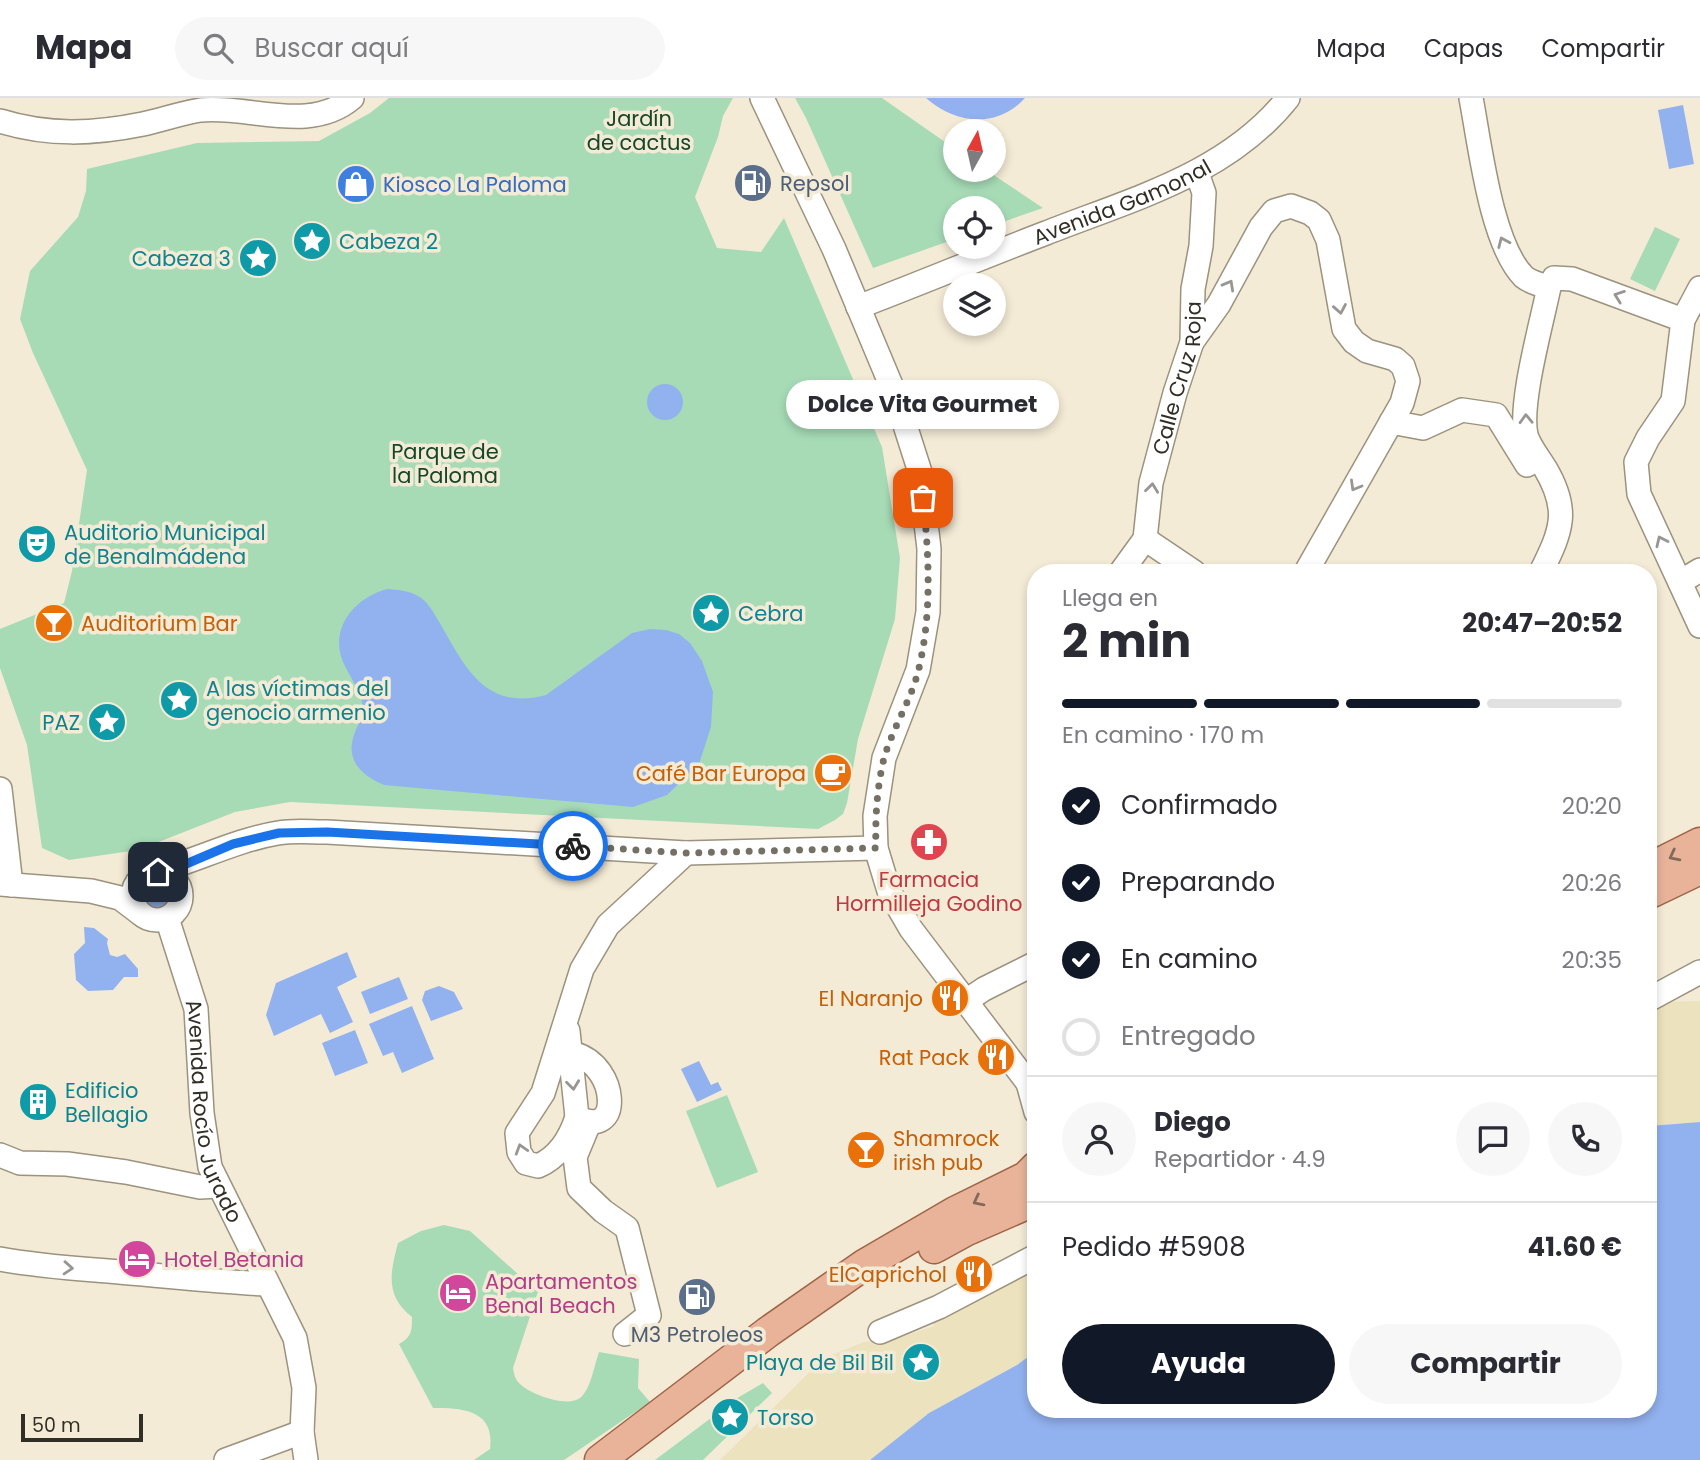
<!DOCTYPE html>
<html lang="es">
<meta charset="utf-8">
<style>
:root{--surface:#fff;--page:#f7f7f7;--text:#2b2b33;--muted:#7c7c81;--line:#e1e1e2;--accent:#111827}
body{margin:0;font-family:Poppins,sans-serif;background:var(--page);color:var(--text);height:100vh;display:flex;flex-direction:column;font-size:26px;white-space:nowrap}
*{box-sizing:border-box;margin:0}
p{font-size:23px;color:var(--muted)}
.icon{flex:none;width:38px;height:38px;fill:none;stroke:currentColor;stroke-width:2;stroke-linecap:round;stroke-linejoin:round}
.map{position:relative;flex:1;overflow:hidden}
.panel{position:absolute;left:1027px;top:466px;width:630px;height:854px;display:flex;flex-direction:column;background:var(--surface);border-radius:28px;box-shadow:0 4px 10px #0003}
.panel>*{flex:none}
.needle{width:46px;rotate:8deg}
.buttons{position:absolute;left:943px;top:21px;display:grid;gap:14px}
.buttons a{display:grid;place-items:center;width:63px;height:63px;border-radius:50%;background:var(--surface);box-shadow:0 4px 10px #0003;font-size:35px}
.scale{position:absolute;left:21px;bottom:18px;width:122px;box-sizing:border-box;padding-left:7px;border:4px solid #312e26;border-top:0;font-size:19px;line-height:24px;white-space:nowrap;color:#312e26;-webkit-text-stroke:5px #f4ebd6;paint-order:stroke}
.pin{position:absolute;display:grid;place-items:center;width:60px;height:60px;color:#fff;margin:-30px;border-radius:14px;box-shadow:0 4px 10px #0006}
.courier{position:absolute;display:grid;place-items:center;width:70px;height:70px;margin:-35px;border:5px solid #1a73e8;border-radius:50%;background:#fff;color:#222;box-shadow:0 2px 9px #0007}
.bubble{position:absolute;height:49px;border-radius:24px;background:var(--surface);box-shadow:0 4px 10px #0003;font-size:23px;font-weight:700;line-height:49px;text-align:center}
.summary em{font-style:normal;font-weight:700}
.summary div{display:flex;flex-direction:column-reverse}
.summary{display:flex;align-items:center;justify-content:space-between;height:119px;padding:0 35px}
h1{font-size:46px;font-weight:700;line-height:52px}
.bar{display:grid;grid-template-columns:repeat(4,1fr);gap:10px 7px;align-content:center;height:84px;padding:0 35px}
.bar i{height:9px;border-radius:5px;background:var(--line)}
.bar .active{background:var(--accent)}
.bar p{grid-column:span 4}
.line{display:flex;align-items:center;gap:18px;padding:0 35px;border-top:2px solid var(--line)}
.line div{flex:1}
.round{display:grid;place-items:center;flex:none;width:74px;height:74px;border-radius:37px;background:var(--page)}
ol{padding:0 35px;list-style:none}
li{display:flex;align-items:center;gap:21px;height:77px}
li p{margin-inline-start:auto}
li .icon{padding:7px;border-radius:50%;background:var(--accent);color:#fff;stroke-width:4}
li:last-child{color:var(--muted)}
li i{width:38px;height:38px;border:4px solid var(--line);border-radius:50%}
.primary-button{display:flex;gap:14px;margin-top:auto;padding:14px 35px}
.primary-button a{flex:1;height:80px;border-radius:42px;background:var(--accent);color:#fff;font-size:28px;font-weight:700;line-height:80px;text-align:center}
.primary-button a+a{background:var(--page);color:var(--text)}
header{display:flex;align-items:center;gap:42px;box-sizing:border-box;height:98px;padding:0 35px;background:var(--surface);border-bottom:2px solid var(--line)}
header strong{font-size:33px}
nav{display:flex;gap:38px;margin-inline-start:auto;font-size:24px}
.search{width:490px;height:63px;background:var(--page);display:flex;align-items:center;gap:18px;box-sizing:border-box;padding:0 24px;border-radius:38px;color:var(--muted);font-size:26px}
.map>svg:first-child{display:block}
</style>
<header>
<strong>Mapa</strong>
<div class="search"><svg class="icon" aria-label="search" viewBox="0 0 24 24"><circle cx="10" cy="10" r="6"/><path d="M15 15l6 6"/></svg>Buscar aquí</div>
<nav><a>Mapa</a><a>Capas</a><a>Compartir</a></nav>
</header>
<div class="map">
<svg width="1700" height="1362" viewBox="0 0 1700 1362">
<rect width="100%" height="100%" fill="#f4ebd6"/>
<g fill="#a7dbb6">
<path d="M389 0H733L723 18 718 39 695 99 717 150 761 154 784 120 882 349 900 460 895 521 858 641 847 705 843 716 835 722 818 731 290 704 235 714 138 752 69 762 42 750 27 647 0 570V531L64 505 72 473 87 372 33 255 20 221 30 173 78 119 86 93 87 71 197 45 319 43 370 15Z"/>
<path d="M795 0H882L955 51 956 72H986L1043 110 994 127V110H956L955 141 873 170 806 20Z"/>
<path d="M1655 129 1680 141 1655 193 1630 181Z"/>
<path d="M727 997 758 1074 717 1090 686 1013Z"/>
<path d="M444 1127 470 1133 538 1194 513 1270C514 1276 515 1281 519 1285 529 1296 567 1310 580 1300 591 1291 594 1268 599 1254L639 1261 638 1290 650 1304 564 1362H474L490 1351C495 1312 463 1310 433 1310L399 1246C412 1239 412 1232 412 1219 385 1198 390 1175 398 1145L421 1133Z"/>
<path d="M763 1285 772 1295 703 1362H655L739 1299Z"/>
</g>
<g fill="#ece2bd">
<path d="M1700 903V1024L1649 1028V908L1657 904Z"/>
<path d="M1036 1165V1253L1017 1267 929 1315 870 1362H720L824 1260 864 1244 901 1239 934 1228 932 1221Z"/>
</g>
<g fill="#92b2ef">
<path d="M926 0H1025C997 31 955 26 926 0Z"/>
<path d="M1683 7 1694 66 1669 71 1658 12Z"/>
<circle cx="665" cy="304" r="18"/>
<path d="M387 491C397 492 408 492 418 498 429 504 434 516 441 527 466 571 486 613 546 597L632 535 650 531 666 532 679 536 690 545 702 563 713 594 711 629 699 666 667 697 633 709 384 687C361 677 344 662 355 634 357 628 363 620 363 614 364 596 350 580 343 564 329 529 355 500 387 491Z"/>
<circle cx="159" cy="798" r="19"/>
<path d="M84 829 94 830 108 841 107 845 110 857 117 859 125 856 138 871V879H124L113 892 88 893 76 882 74 856 85 845Z"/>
<path d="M347 854 357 879 337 889 353 924 330 935 321 916 274 938 266 917 276 885Z"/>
<path d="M399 879 408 901 370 916 361 894Z"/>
<path d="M439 888 454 894 463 911 431 923 422 902 425 893Z"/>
<path d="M412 908 434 961 402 975 393 954 383 958 369 926Z"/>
<path d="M355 932 368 965 335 978 322 945Z"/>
<path d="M699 963 711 987 718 984 722 992 697 1004 681 971Z"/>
<path d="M1700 1024V1362H870L929 1315 1017 1267 1036 1253V1311H1648L1649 1028Z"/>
</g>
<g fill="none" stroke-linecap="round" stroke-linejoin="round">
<defs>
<g id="minor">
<path d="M762 0 834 151 896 299 920 374 929 451 928 514 918 572 884 660 875 718 876 750 889 793 911 831 1028 985 1036 990"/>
<path d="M1471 0C1480 47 1491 146 1524 179 1530 184 1541 187 1549 189"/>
<path d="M0 23C48 38 94 36 143 26 162 22 181 15 201 12 249 7 310 36 352 0"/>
<path d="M1700 190 1683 222 1673 303 1648 340 1636 364 1639 396 1700 528"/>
<path id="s1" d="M858 209C921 185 983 159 1046 135 1132 101 1228 76 1288 0"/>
<path d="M1192 244 1219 206 1261 129 1274 113 1291 108 1310 115 1319 122 1328 142 1344 231 1354 244 1367 253 1395 261 1403 268 1408 283 1402 305 1306 474"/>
<path d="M1391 324 1423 330 1462 312 1496 317 1527 367"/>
<path d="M1145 441 1194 474"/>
<path id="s2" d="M1121 474 1145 441 1151 385 1175 295 1192 244 1193 191 1201 148 1204 95 1197 75"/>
<path d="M1541 474C1562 432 1570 412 1545 370 1539 360 1529 348 1526 337 1519 305 1542 224 1549 189L1554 180 1572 181 1683 222"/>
<path d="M1680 484 1700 472"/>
<path d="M0 691 11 787"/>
<path d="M158 773C198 762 236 742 278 735 294 732 311 734 327 734L686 755 876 750"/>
<circle cx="157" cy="798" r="24"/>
<path d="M0 786 91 793 120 800 141 816"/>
<path id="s3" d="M167 820 196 911 202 1015 210 1069 295 1240 304 1290 302 1334 306 1362"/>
<path d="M1648 902 1700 874"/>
<path d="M966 903 984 891 1036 865"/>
<path d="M568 933 577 1019C623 1043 618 968 575 956L570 963"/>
<path d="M1028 985 1036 1014"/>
<path d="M577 1019C570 1041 559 1059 538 1068L526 1065 519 1054 517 1035 543 995 582 871 608 827 686 755"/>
<path d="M587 1030 575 1059 579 1090 603 1113 627 1130 649 1217 625 1236"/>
<path d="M0 1057 20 1065 67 1066 126 1074 200 1089 218 1088"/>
<path d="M0 1161C43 1169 86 1171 130 1175 176 1179 221 1184 266 1186"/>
<path d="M880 1234 939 1209 1036 1158"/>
<path d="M226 1362 302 1334"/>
</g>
<g id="major">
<path d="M1648 771 1700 745"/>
<path d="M1648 796 1700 771"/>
<path d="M934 1150 965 1133 1036 1102"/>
<path d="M600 1362 768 1234 864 1167 955 1114 1026 1079 1036 1069"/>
</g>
</defs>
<use href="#minor" stroke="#9b927f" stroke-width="26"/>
<use href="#major" stroke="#9e6345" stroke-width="33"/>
<use href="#minor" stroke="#fff" stroke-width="23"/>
<use href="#major" stroke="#e8b399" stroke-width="30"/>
</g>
<defs><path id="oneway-chevron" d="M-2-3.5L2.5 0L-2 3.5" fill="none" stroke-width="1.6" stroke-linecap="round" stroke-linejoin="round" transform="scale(1.75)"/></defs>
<g stroke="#989692">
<use href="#oneway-chevron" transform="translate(1503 144) rotate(-114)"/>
<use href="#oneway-chevron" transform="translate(1229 187) rotate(-61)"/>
<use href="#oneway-chevron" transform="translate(1619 198) rotate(-160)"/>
<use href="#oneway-chevron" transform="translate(1340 211) rotate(80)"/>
<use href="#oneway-chevron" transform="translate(1526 321) rotate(-92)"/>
<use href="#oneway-chevron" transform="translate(1355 388) rotate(120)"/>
<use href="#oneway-chevron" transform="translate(1152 390) rotate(-83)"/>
<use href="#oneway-chevron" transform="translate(1661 443) rotate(-115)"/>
<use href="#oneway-chevron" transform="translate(573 987) rotate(83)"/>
<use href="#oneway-chevron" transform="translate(521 1051) rotate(-107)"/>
<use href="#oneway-chevron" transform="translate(68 1170) rotate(4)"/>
</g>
<g stroke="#836a5a">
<use href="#oneway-chevron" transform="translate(1674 758) rotate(153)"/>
<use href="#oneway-chevron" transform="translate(978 1103) rotate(153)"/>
</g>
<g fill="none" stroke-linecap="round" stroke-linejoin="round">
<path stroke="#757064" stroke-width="7" stroke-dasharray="0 12.6" d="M573 748 686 755 876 750C875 720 877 689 884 660 893 629 912 601 919 570 932 514 929 457 923 400"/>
<path stroke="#1a73e8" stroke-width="9" d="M158 774 186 766 233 746 279 735 327 734 573 748"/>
</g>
<defs>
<symbol id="fuel-disc" viewBox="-11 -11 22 22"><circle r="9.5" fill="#5c6f8a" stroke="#f4ebd6"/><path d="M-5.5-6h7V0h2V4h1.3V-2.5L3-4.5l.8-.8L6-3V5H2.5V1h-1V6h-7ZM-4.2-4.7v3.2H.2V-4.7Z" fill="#fff"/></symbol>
<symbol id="shop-disc" viewBox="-11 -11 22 22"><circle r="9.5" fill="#3f7fe0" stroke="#f4ebd6"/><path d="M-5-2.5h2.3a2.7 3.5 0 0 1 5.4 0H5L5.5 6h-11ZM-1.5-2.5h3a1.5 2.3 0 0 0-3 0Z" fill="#fff"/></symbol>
<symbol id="sight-disc" viewBox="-11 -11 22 22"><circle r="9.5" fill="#0f9aa8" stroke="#f4ebd6"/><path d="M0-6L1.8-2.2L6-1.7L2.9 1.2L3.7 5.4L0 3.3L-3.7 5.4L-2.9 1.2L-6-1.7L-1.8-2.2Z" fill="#fff"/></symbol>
<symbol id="theatre-disc" viewBox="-11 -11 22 22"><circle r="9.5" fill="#0f9aa8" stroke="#f4ebd6"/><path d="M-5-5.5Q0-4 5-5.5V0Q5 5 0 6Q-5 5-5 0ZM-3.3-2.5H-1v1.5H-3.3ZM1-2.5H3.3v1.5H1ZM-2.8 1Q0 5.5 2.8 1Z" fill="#fff"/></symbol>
<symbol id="bar-disc" viewBox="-11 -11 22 22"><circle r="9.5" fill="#e8710a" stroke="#f4ebd6"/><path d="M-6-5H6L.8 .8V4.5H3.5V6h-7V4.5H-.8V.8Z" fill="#fff"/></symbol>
<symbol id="cafe-disc" viewBox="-11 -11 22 22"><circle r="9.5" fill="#e8710a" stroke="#f4ebd6"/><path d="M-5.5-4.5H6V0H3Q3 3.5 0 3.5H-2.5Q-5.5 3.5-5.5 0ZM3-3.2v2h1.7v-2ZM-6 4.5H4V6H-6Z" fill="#fff"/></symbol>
<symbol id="pharmacy-disc" viewBox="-11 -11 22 22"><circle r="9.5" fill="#e0444e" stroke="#f4ebd6"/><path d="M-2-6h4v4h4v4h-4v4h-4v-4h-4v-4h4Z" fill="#fff"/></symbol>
<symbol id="restaurant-disc" viewBox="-11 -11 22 22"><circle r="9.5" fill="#e8710a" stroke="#f4ebd6"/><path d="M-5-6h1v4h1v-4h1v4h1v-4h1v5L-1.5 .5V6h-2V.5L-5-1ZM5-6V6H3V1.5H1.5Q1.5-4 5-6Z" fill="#fff"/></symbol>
<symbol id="building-disc" viewBox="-11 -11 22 22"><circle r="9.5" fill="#0f9aa8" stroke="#f4ebd6"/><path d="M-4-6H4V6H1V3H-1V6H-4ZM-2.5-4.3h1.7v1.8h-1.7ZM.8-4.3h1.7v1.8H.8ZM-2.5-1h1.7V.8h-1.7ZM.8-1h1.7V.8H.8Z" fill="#fff"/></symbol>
<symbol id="hotel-disc" viewBox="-11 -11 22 22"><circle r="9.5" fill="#d1479c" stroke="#f4ebd6"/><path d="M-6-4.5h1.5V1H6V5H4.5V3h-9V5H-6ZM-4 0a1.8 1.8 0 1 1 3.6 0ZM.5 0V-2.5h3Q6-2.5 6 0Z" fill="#fff"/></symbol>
</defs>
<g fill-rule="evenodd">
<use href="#fuel-disc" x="731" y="63" width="44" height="44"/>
<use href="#shop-disc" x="334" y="64" width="44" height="44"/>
<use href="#sight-disc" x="290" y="121" width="44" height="44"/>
<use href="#sight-disc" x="236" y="138" width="44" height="44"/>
<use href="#theatre-disc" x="15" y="424" width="44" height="44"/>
<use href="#sight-disc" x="689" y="493" width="44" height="44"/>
<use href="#bar-disc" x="32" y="503" width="44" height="44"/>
<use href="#sight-disc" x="157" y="580" width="44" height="44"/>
<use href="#sight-disc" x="85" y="602" width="44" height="44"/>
<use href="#cafe-disc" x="811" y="653" width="44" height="44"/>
<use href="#pharmacy-disc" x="907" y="722" width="44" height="44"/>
<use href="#restaurant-disc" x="928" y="878" width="44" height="44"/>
<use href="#restaurant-disc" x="974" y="937" width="44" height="44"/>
<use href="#building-disc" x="16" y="982" width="44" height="44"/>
<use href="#bar-disc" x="844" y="1030" width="44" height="44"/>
<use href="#hotel-disc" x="115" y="1139" width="44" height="44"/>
<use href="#restaurant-disc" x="952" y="1154" width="44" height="44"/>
<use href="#hotel-disc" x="436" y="1173" width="44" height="44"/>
<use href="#fuel-disc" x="675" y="1177" width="44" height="44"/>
<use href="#sight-disc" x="899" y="1242" width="44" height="44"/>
<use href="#sight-disc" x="708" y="1297" width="44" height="44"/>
</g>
<g text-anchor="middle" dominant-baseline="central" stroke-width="7" stroke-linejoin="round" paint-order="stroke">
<g font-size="21" fill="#154729" stroke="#f4ebd6">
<text x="639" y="20">Jardín<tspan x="639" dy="24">de cactus</tspan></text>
<text x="445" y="353">Parque de<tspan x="445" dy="24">la Paloma</tspan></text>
</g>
<g font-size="21" fill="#4e5e75" stroke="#f4ebd6" text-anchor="start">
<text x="780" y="85">Repsol</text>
<text x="697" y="1236" text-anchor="middle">M3 Petroleos</text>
</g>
<g font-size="21" fill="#366cbe" stroke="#f4ebd6" text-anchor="start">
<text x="383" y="86">Kiosco La Paloma</text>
</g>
<g font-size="21" fill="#312e26" stroke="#f4ebd6">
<text stroke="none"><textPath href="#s1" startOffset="284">Avenida Gamonal</textPath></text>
<text stroke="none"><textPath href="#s2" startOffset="206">Calle Cruz Roja</textPath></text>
<text stroke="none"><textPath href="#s3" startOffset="200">Avenida Rocío Jurado</textPath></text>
</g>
<g font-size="21" fill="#0d838f" stroke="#f4ebd6" text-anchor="start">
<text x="339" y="143">Cabeza 2</text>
<text x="231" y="160" text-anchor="end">Cabeza 3</text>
<text x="64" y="434">Auditorio Municipal<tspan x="64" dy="24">de Benalmádena</tspan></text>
<text x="738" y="515">Cebra</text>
<text x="206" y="590">A las víctimas del<tspan x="206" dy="24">genocio armenio</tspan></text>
<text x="80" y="624" text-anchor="end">PAZ</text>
<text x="65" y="992">Edificio<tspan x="65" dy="24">Bellagio</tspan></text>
<text x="894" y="1264" text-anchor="end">Playa de Bil Bil</text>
<text x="757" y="1319">Torso</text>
</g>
<g font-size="21" fill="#c56008" stroke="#f4ebd6" text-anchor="end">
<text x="81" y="525" text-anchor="start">Auditorium Bar</text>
<text x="806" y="675">Café Bar Europa</text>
<text x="923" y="900">El Naranjo</text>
<text x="969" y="959">Rat Pack</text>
<text x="893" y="1040" text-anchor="start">Shamrock<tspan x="893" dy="24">irish pub</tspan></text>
<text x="947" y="1176">ElCaprichol</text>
</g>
<g font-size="21" fill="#be3a42" stroke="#f4ebd6">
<text x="929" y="781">Farmacia<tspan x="929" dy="24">Hormilleja Godino</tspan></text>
</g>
<g font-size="21" fill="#b23c85" stroke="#f4ebd6" text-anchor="start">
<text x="164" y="1161">Hotel Betania</text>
<text x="485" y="1183">Apartamentos<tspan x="485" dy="24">Benal Beach</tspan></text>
</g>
</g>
</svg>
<div class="buttons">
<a><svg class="needle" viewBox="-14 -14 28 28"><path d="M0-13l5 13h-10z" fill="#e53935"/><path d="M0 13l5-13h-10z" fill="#7c7c81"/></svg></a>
<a><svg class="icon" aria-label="locate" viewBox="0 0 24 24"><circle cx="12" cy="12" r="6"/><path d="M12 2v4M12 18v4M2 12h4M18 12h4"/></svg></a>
<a><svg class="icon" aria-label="layers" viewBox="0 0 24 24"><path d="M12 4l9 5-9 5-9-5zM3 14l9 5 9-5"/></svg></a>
</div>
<div class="scale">50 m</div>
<div class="pin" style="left:923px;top:400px;background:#ea580c"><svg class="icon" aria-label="bag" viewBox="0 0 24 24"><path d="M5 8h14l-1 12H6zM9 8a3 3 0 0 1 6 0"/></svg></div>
<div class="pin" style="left:158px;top:774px;background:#1f2937"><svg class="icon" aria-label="home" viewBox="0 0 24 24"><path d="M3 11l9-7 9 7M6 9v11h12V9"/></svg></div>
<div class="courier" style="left:573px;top:748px"><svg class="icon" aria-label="bike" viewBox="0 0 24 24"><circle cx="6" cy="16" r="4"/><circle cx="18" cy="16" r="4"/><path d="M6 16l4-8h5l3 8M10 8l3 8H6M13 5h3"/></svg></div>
<div class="bubble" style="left:786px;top:282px;width:273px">Dolce Vita Gourmet</div>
<section class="panel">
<div class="summary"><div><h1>2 min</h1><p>Llega en</p></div><em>20:47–20:52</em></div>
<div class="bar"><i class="active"></i><i class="active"></i><i class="active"></i><i></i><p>En camino · 170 m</p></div>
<ol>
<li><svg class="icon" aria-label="check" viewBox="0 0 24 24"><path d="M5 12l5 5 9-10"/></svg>Confirmado<p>20:20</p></li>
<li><svg class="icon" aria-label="check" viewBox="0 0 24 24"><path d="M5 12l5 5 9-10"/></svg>Preparando<p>20:26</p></li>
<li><svg class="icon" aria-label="check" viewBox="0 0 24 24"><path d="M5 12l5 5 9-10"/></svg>En camino<p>20:35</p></li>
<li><i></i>Entregado</li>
</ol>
<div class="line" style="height:126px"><a class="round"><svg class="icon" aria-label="person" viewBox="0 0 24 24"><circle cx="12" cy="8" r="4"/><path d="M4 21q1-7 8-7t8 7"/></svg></a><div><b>Diego</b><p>Repartidor · 4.9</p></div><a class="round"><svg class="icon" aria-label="chat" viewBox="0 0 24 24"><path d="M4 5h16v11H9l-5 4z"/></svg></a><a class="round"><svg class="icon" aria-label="phone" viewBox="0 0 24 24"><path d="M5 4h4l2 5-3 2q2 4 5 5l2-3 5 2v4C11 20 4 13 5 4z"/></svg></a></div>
<div class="line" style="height:91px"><div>Pedido #5908</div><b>41.60 €</b></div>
<div class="primary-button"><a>Ayuda</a><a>Compartir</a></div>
</section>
</div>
